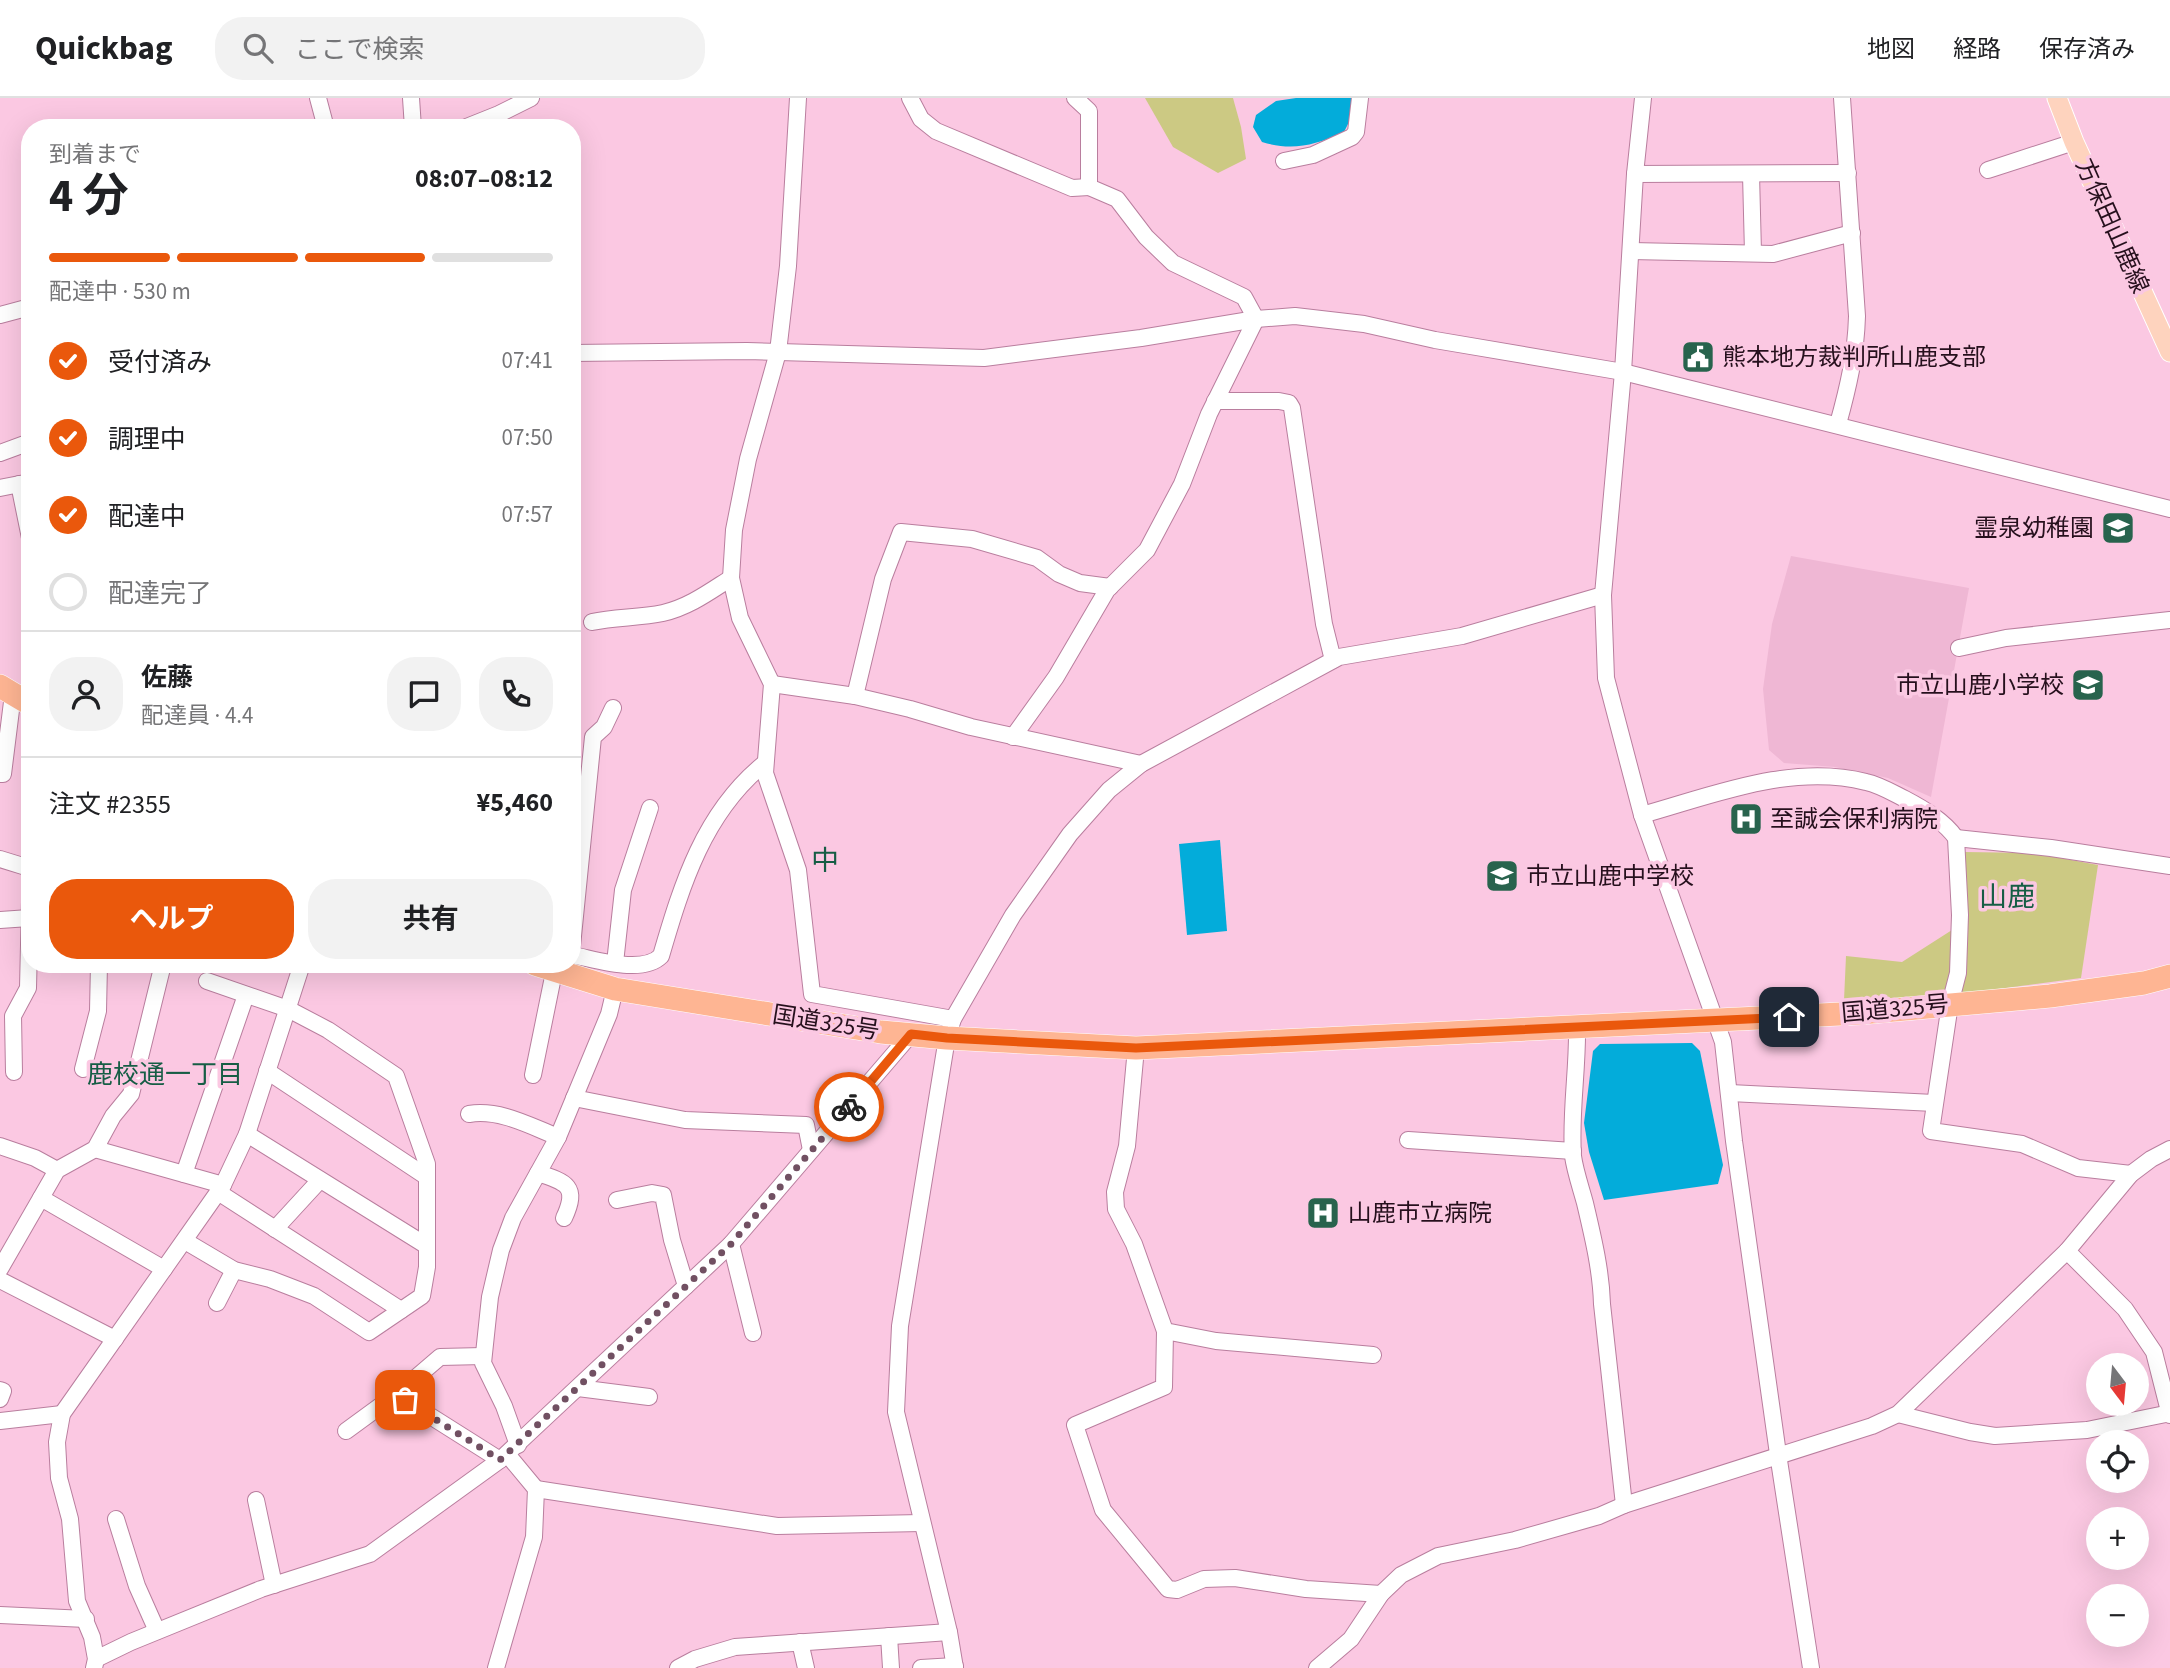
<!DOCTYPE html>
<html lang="ja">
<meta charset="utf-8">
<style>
:root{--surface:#fff;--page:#f2f2f2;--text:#202124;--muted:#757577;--line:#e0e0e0;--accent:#ea580c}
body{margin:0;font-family:"Source Sans 3","Noto Sans JP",sans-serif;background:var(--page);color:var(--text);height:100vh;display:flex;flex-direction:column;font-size:26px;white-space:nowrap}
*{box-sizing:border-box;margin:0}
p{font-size:23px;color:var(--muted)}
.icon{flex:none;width:38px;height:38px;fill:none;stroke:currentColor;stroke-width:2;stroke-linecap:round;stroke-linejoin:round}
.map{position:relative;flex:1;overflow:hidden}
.side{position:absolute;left:21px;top:21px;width:560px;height:854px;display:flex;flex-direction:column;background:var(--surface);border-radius:28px;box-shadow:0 7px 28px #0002}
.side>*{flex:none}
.needle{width:46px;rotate:164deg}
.tools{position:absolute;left:2086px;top:1255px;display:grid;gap:14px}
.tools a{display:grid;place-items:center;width:63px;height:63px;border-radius:50%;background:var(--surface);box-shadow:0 7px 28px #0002;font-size:35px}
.pin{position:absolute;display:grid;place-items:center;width:60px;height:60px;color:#fff;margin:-30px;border-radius:14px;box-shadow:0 4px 10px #0006}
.courier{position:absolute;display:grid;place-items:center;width:70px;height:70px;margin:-35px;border:5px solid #ea580c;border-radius:50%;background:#fff;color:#222;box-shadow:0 2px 9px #0007}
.headline em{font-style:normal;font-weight:700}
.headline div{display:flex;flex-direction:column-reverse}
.headline{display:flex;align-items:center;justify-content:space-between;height:119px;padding:0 28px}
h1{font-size:46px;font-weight:700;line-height:52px}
.bar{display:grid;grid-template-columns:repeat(4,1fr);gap:10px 7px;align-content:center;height:84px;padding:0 28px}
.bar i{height:9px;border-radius:5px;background:var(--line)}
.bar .selected{background:var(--accent)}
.bar p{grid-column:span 4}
.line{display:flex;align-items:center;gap:18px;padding:0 28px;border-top:2px solid var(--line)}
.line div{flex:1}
.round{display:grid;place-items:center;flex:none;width:74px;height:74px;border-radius:28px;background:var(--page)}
ol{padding:0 28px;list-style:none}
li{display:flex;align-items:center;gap:21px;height:77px}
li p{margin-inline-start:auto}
li .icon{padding:7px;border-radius:50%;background:var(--accent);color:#fff;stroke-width:4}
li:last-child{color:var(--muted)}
li i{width:38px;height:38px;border:4px solid var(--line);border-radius:50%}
.button{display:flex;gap:14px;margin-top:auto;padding:14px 28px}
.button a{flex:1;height:80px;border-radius:28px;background:var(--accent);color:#fff;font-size:28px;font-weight:700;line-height:80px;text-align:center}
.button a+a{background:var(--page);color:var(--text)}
header{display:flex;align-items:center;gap:42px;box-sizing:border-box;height:98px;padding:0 35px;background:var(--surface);border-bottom:2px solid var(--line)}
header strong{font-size:33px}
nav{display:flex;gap:38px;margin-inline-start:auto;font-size:24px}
.search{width:490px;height:63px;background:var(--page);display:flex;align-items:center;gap:18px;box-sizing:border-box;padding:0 24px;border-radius:28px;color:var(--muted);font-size:26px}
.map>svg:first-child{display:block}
</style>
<header>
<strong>Quickbag</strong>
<div class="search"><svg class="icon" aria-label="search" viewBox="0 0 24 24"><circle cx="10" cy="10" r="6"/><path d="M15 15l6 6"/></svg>ここで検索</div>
<nav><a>地図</a><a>経路</a><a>保存済み</a></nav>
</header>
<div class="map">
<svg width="2170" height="1570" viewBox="0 0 2170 1570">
<rect width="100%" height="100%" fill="#fbc8e2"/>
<path fill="#efb7d4" d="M1791 458 1969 490 1931 699 1888 680 1835 669 1784 665 1769 652 1763 591 1772 526Z"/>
<g fill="#ccc983">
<path d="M1145 0H1233L1241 29 1246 61 1218 75 1173 49Z"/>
<path d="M1964 754 2034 755 2098 767 2081 880 1959 896Z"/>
<path d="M1952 832V872L1944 898 1844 902 1846 858 1902 864Z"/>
</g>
<g fill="#03acda">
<path d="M1296 0H1353L1351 20 1343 36C1313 46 1295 54 1262 44L1253 29 1256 17 1276 3Z"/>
<path d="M1220 742 1227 833 1187 837 1179 746Z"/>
<path d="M1692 945 1700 953 1723 1067 1718 1086 1604 1102 1589 1054 1584 1025 1593 953 1600 946Z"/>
</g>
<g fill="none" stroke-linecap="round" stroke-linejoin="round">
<defs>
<g id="minor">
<path d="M318 0 326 30"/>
<path d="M411 0 413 30"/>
<path d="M798 0 788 168 778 254 748 361 734 432 731 480 740 520 772 586 765 675 798 772 812 896 953 921"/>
<path d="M910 0 921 21 936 33 1072 90 1089 89"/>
<path d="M1643 0 1635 76 1623 274 1603 497 1606 580 1642 717 1723 944 1734 1043 1778 1356 1811 1570"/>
<path d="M464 30 499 16 531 0"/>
<path d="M1284 63 1313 57 1352 39 1356 34 1360 0"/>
<path d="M1988 72 2074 44"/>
<path d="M1635 76 1848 75"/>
<path d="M1751 76 1753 155"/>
<path d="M1631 153 1773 156 1852 135"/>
<path d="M0 217 30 209"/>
<path d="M572 255 747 253 984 260 1141 240 1256 221 1295 218 1364 226 1435 242 1623 274 2170 411"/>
<path d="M1215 303H1279L1289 305 1292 310 1324 526 1333 562"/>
<path d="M1838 326C1848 290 1856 256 1857 218L1842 0"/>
<path d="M0 355 30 344"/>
<path d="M19 386 30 440"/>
<path d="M0 390 30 384"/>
<path d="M592 524C615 519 639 520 663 515 689 509 709 494 731 480"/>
<path d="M1959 550 2006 540 2170 522"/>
<path d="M772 586 855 598 910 611 971 629 1141 666"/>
<path d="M855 598 883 481 901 434 972 441 1037 460 1059 476 1080 485 1110 489"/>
<path d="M1013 639 1056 579 1107 492 1147 452 1182 386 1209 316 1256 221 1244 199 1173 165 1146 139 1117 101 1089 89V13L1075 0"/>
<path d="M0 676H3L13 596"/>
<path d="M1642 717C1714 697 1791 665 1866 684 1880 687 1893 695 1905 701 1924 711 1944 723 1956 740L1960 817 1958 875 1950 906 1931 1033 2022 1046 2078 1070 2131 1076"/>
<path d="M1956 740 2051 750 2170 768"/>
<path d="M0 761 26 769 30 773"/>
<path d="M0 822 29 820"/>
<path d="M572 848 593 639 604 629 613 610"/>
<path d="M572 857C595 861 642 877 661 858 682 786 704 714 765 665"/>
<path d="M615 865 623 792 650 710"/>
<path d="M1577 927C1578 971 1570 1014 1573 1058 1575 1073 1581 1090 1585 1105 1593 1139 1601 1172 1602 1206L1624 1407"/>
<path d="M1136 950 1127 1048 1115 1094 1116 1111 1134 1146 1165 1233 1216 1243 1373 1257"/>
<path d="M83 971 98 913 99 866"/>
<path d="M267 973 427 1079"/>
<path d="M14 974 13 918 28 890 30 804"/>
<path d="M533 977 554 874"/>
<path d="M1730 995 1934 1005"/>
<path d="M574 1000 685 1022 806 1027 811 1052"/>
<path d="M469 1016C500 1011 530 1028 558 1039"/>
<path d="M247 1036 427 1148"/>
<path d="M1408 1042 1573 1053"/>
<path d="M0 1048 35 1060 57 1072"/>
<path d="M95 1051 223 1087"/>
<path d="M538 1075C566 1084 579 1088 564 1120"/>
<path d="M184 1076 246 897"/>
<path d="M218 1094 401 1212"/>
<path d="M41 1100 164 1171"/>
<path d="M617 1102 652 1095 663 1097 672 1142 686 1188"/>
<path d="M275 1131 320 1082"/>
<path d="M185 1143 234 1172 270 1181 314 1198 369 1234 422 1198 427 1169V1066L396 978 328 932 288 911 207 883"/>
<path d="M731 1146 753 1235"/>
<path d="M2067 1153 2125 1211 2154 1254 2170 1317"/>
<path d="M0 1171 57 1072 95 1051 113 1018 131 996 163 866"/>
<path d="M0 1182 115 1241"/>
<path d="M217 1205 234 1172"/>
<path d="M1165 1233 1164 1289 1075 1327 1103 1412 1168 1491 1177 1492 1204 1481 1235 1480 1306 1491 1381 1496"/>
<path d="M483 1258 440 1259 398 1295 405 1302 500 1362"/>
<path d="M578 1290 649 1299"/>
<path d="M0 1292 3 1293 0 1301"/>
<path d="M1898 1316 1970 1334 1995 1338 2087 1332 2170 1315"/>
<path d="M0 1323 62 1316"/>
<path d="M346 1333 398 1295"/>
<path d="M518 1347 504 1308 483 1265 490 1199 501 1152 513 1120 558 1039 609 916 615 891"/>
<path d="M536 1391 777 1428 921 1425"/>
<path d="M256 1402 274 1487"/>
<path d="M116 1421 137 1488 157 1533"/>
<path d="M0 1517 86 1521"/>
<path d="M889 1538 891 1570"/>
<path d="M800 1544 806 1570"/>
<path d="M96 1561 131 1544 261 1491 370 1456 500 1362 731 1146 911 936"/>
<path d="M94 1570 96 1561 92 1539 77 1503 70 1421 59 1380 57 1344 62 1316 223 1087 247 1036 302 866"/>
<path d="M496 1570 534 1439 536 1391 507 1356"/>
<path d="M678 1570 695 1561 735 1549 949 1534"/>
<path d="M921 1570 955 1568"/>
<path d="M955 1570 949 1534 896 1314 900 1228 947 940 953 921 1013 817 1070 736 1109 692 1141 666 1339 559 1462 538 1603 497"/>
<path d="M1317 1570 1351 1541 1381 1496 1401 1477 1438 1458 1515 1442 1599 1418 1624 1407 1872 1328 1898 1316 2067 1153 2131 1076 2151 1061 2170 1051"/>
</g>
<path id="major" d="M2057 0 2074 44 2170 254"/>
<g id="highway">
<path d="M0 588 30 606"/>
<path d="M535 866 615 891 881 934 947 940 1136 950 1861 915 2050 898 2144 885 2170 878"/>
</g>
</defs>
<use href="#minor" stroke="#b97e9e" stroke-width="18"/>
<use href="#major" stroke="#fff" stroke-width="21"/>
<use href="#highway" stroke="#fff" stroke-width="24"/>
<use href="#minor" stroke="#fff" stroke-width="16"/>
<use href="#major" stroke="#fed3be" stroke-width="19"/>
<use href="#highway" stroke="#feb593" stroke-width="23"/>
</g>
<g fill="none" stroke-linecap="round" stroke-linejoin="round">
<path stroke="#715062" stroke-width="7" stroke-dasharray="0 12.6" d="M405 1302 500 1362 731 1146 849 1009"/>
<path stroke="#ea580c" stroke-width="9" d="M849 1009 911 936 947 940 1136 950 1789 919"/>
</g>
<defs>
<symbol id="civic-square" viewBox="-11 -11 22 22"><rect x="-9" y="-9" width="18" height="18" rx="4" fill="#28634d" stroke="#fbc8e2"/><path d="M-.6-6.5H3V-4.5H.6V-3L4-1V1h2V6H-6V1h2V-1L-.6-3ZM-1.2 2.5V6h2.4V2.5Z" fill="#fff"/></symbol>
<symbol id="school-square" viewBox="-11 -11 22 22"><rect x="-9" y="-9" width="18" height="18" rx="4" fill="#28634d" stroke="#fbc8e2"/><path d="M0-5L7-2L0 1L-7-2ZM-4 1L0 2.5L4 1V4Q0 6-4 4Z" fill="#fff"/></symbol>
<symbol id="hospital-square" viewBox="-11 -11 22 22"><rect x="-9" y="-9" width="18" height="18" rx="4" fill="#28634d" stroke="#fbc8e2"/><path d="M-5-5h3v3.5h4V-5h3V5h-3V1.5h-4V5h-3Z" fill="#fff"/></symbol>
</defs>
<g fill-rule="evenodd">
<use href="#civic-square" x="1679" y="240" width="38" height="38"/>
<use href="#school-square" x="2099" y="411" width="38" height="38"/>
<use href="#school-square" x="2069" y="568" width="38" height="38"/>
<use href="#hospital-square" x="1727" y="702" width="38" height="38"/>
<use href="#school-square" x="1483" y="759" width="38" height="38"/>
<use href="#hospital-square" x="1304" y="1096" width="38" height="38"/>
</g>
<g text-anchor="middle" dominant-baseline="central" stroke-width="7" stroke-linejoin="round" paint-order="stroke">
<g font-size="24" fill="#26101d" stroke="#fbc8e2">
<text transform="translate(2112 128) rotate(66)">方保田山鹿線</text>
<text transform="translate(1895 911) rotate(-5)">国道325号</text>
<text transform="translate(826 925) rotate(9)">国道325号</text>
</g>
<g font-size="24" fill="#26101d" stroke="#fbc8e2" text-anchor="start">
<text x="1722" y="259">熊本地方裁判所山鹿支部</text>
<text x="2094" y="430" text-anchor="end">霊泉幼稚園</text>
<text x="2064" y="587" text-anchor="end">市立山鹿小学校</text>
<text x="1770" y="721">至誠会保利病院</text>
<text x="1526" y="778">市立山鹿中学校</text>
<text x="1348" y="1115">山鹿市立病院</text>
</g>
<g font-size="26" fill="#165d45" stroke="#fbc8e2">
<text x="165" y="976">鹿校通一丁目</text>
</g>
<g font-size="28" fill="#165d45" stroke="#fbc8e2">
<text x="825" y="763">中</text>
<text x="2007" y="799">山鹿</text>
</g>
</g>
</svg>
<div class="tools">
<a><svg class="needle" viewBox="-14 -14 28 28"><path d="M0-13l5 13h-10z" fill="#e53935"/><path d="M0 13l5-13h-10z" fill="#757577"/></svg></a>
<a><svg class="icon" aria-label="locate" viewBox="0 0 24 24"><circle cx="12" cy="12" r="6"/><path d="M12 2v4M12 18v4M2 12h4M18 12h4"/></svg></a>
<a>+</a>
<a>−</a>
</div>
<div class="pin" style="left:405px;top:1302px;background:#ea580c"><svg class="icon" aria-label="bag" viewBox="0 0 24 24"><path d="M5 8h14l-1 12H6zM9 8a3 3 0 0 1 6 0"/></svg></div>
<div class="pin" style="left:1789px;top:919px;background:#1f2937"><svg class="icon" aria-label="home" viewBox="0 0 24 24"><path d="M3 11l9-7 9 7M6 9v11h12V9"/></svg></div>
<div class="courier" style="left:849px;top:1009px"><svg class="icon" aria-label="bike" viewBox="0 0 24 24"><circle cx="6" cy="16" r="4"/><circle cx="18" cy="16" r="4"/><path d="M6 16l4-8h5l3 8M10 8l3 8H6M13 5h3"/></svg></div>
<section class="side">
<div class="headline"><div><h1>4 分</h1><p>到着まで</p></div><em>08:07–08:12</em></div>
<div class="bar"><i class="selected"></i><i class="selected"></i><i class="selected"></i><i></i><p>配達中 · 530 m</p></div>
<ol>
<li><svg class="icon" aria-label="check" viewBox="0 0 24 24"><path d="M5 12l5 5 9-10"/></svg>受付済み<p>07:41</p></li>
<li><svg class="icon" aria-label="check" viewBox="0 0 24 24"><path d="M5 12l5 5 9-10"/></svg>調理中<p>07:50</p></li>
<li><svg class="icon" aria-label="check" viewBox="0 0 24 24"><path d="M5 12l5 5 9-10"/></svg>配達中<p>07:57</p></li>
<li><i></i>配達完了</li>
</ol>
<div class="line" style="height:126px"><a class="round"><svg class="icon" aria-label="person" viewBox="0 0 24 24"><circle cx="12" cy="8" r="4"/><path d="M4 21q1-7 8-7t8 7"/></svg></a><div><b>佐藤</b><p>配達員 · 4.4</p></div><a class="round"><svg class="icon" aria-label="chat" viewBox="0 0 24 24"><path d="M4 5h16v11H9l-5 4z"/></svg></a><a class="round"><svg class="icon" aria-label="phone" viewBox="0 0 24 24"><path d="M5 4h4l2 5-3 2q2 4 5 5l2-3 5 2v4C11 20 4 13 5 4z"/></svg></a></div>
<div class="line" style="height:91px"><div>注文 #2355</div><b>¥5,460</b></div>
<div class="button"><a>ヘルプ</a><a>共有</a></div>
</section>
</div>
